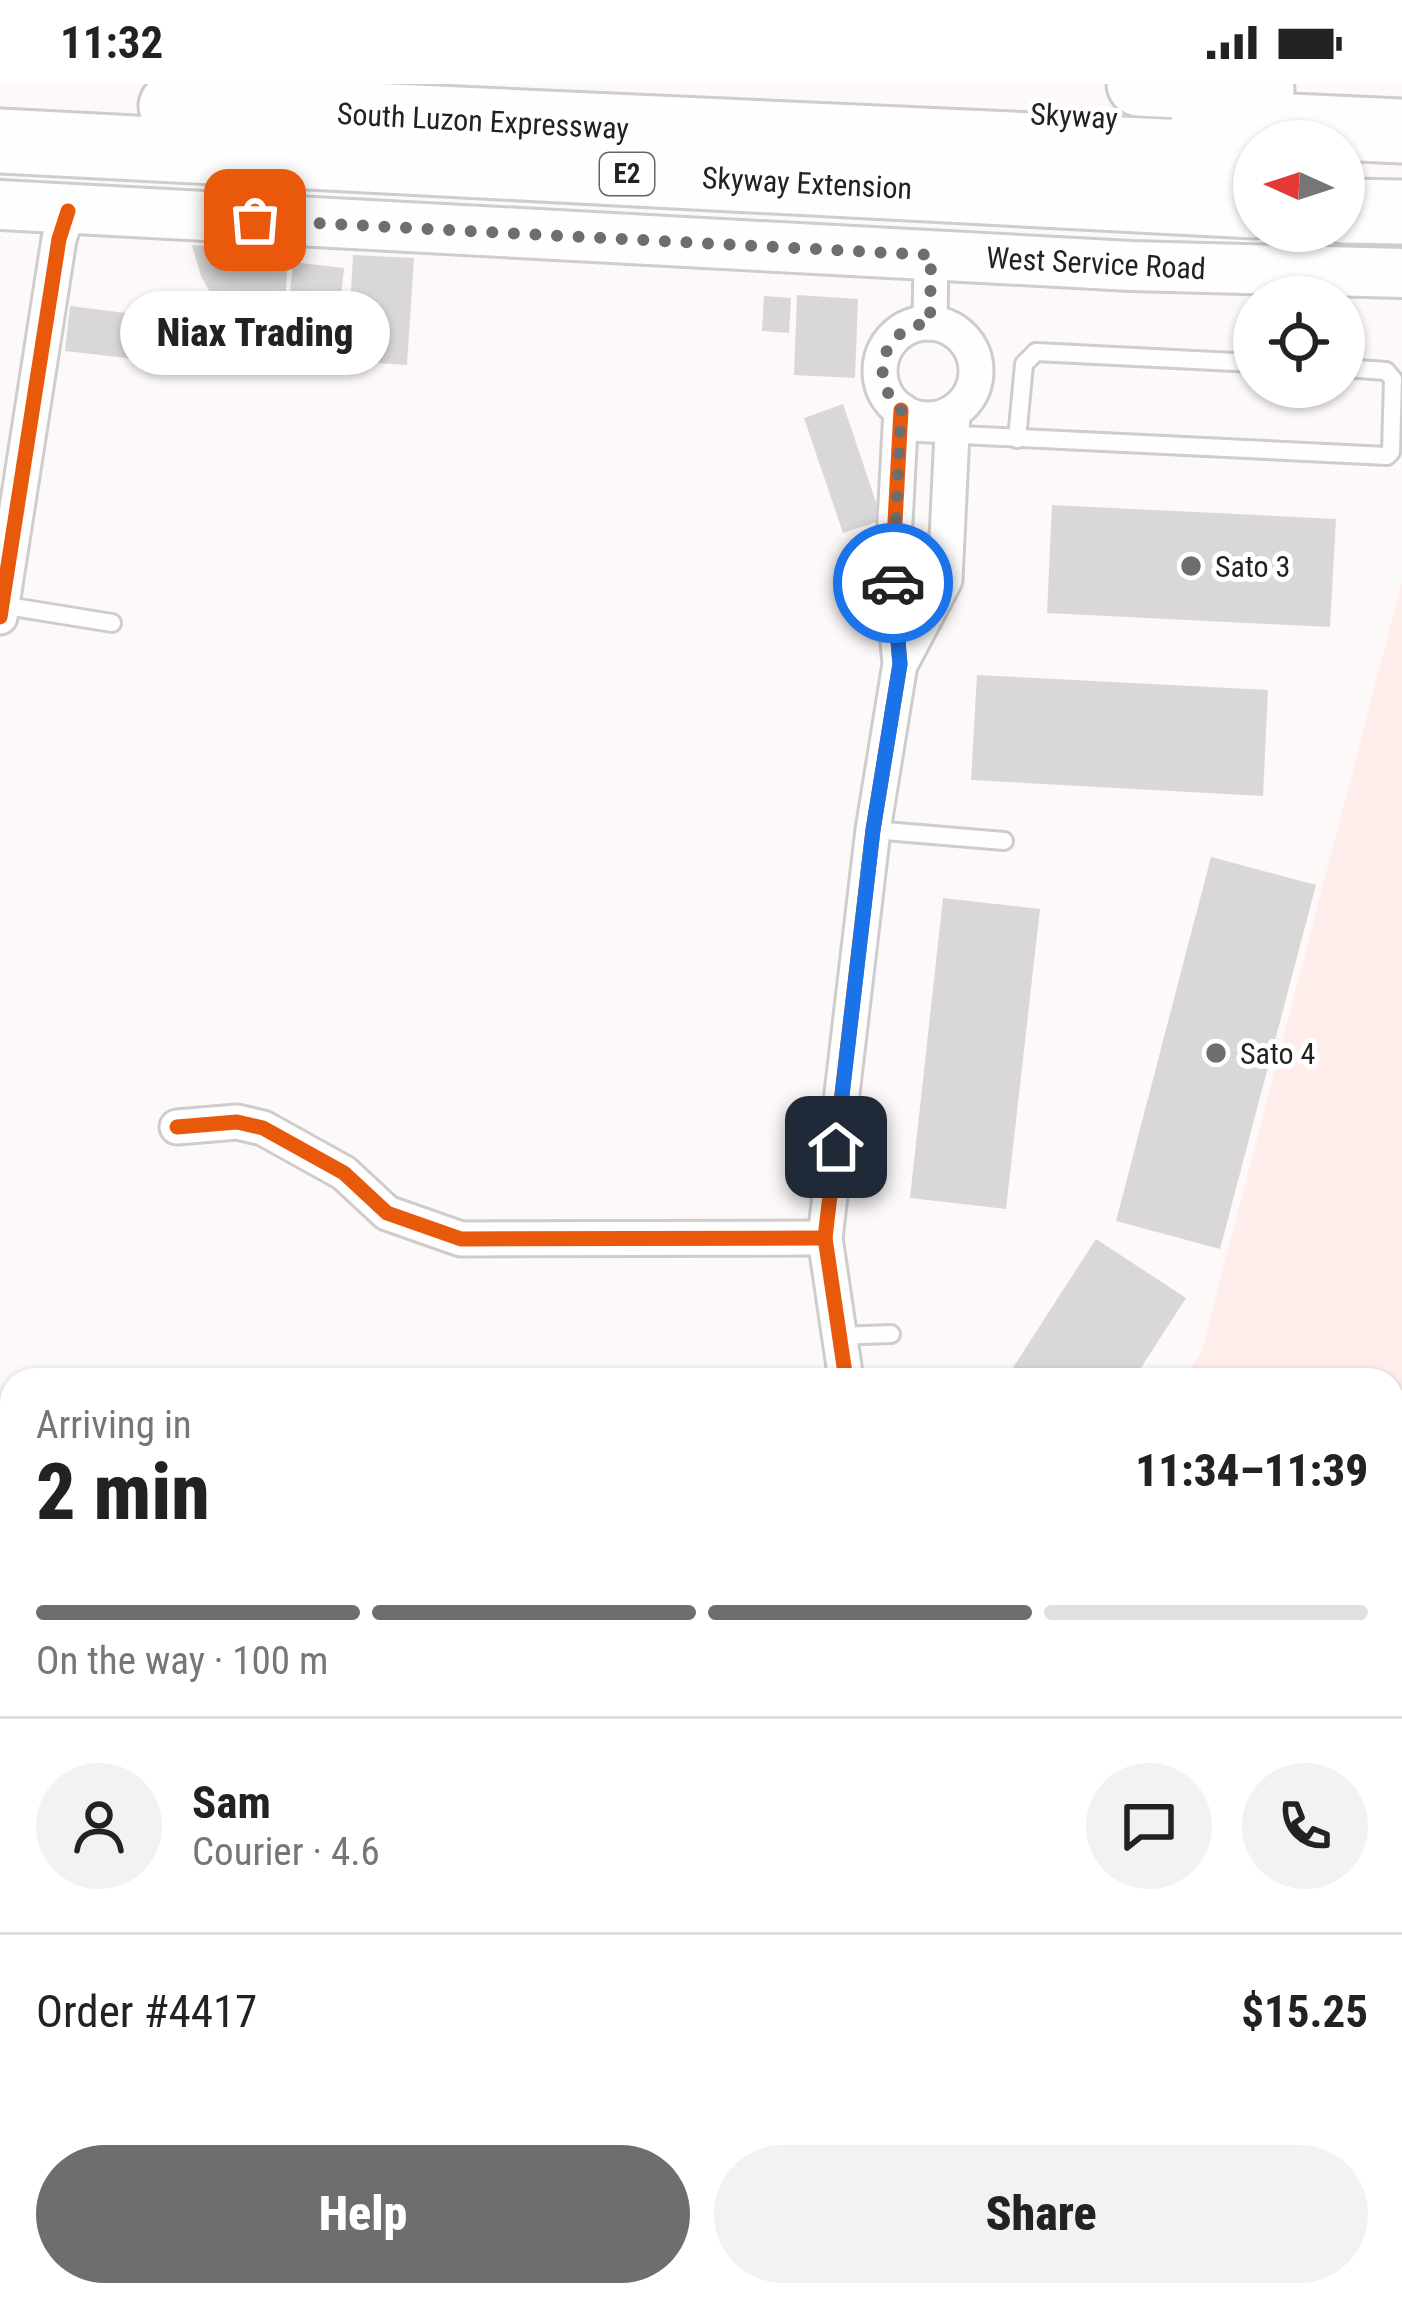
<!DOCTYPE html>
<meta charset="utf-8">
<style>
:root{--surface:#fff;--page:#f2f2f2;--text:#222;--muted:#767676;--line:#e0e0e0;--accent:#706d6d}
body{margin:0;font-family:"Roboto Condensed",sans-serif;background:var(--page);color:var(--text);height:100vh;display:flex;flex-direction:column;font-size:45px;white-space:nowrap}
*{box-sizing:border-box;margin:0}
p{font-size:39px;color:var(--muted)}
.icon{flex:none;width:66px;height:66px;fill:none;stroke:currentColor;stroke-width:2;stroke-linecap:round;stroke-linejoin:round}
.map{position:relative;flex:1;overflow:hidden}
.details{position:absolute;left:0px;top:1284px;width:1404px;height:939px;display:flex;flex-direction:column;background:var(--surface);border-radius:36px 36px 0 0;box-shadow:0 3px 9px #0004}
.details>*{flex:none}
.needle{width:78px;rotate:273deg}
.tools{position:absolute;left:1233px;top:36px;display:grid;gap:24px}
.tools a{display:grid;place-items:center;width:132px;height:132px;border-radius:50%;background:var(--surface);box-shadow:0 3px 9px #0004;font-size:60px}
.pin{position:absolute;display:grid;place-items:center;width:102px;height:102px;color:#fff;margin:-51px;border-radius:24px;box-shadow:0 6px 18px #0006}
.courier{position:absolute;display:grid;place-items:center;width:120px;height:120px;margin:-60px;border:9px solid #1a73e8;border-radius:50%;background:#fff;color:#222;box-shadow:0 3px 15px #0007}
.bubble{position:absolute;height:84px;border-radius:42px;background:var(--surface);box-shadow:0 3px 9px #0004;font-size:39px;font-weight:800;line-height:84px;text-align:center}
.overview em{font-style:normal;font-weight:800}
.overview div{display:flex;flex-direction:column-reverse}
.overview{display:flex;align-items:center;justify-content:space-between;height:204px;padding:0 36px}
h1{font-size:78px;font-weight:800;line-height:90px}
.bar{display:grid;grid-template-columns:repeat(4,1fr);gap:18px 12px;align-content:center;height:144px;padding:0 36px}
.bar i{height:15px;border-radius:9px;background:var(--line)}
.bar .active{background:var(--accent)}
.bar p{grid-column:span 4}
.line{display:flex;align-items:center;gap:30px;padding:0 36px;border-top:3px solid var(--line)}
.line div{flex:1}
.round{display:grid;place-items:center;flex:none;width:126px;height:126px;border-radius:63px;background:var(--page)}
.button{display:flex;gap:24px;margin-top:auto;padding:24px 36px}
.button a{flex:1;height:138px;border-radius:72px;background:var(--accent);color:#fff;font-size:48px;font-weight:800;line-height:138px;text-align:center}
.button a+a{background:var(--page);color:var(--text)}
.status{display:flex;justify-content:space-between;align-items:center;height:84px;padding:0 60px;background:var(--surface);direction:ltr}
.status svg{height:33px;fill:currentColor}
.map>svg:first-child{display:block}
</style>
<div class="status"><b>11:32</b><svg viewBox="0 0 49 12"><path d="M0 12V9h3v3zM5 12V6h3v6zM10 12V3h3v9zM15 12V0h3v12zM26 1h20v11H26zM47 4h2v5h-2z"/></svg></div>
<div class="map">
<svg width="1402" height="2222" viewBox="0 0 1402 2222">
<rect width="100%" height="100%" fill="#fdf9f9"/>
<g fill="#feedea">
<path d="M1402 498V1740L1392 1742V1296H1180L1201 1270Z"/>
<path d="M1402 1745V2209L1392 2210V1747Z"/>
<path d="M58 2211H679L678 2222H61Z"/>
<path d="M723 2211H1378L1268 2222H724Z"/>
</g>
<g fill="#dad7d7">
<path d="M192 161 288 167 285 225 213 214 201 192Z"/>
<path d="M353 171 414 174 407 281 347 277Z"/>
<path d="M293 178 344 184 340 223 289 218Z"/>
<path d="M797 211 858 215 855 294 794 291Z"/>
<path d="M764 212 791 214 789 249 762 247Z"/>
<path d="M70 222 150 232 145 276 65 267Z"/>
<path d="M843 320 882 436 843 449 804 334Z"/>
<path d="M1052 421 1336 435 1330 543 1047 529Z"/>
<rect x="909" y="448" width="21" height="41"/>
<path d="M977 591 1268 606 1263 712 971 696Z"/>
<path d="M1211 773 1316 801 1220 1165 1116 1137Z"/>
<path d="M943 814 1040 825 1006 1125 910 1114Z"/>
<path d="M1096 1155 1186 1214 1133 1296H1005Z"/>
<path d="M0 2115 12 2158V2183L0 2185Z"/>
</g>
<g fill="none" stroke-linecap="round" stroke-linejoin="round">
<defs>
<g id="service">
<path d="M899 348 1387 372 1391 368 1393 295 1386 287 1344 284"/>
<path d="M1017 355 1024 280 1036 268 1254 279"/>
<path d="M1 521 112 539"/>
<path d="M873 746 1004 757"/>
<path d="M839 1252 891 1250"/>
<path d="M1392 2015 1402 2014"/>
<path d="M1392 2117 1402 2111"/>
<path d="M767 2222 772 2211"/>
</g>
<g id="minor">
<path d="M930 239 931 171"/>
<circle cx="928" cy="287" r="48"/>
<path d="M0 533 59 155 68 127"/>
<path d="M901 579 945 496 953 328"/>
<path d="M177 1043 237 1038 263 1044 344 1089 387 1129 461 1155 825 1154"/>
<path d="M846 1296 825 1154 873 746 900 580 892 494 901 326"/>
</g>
<path id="secondary" d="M0 121 1131 182 1402 189"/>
<g id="motorway">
<path d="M1139 0 1262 6"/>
<path d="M171 22 1254 71"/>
<path d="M1203 38 1402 47"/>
<path d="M0 57 1254 122"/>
<path d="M1344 127 1402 128"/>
</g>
</defs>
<use href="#service" stroke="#cfcccc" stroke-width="22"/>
<use href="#minor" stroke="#cfcccc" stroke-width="39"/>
<use href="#secondary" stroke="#cfcccc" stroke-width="54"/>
<use href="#motorway" stroke="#cfcccc" stroke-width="69"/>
<use href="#service" stroke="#fffefe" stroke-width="16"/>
<use href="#minor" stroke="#fffefe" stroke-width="33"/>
<use href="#secondary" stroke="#fffefe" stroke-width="48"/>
<use href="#motorway" stroke="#fffefe" stroke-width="63"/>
<defs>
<g id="cycleway">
<path d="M0 533 59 155 68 127"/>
<path d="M177 1043 237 1038 263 1044 344 1089 387 1129 461 1155 825 1154"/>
<path d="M846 1296 825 1154 873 746 900 580 892 494 901 326"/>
</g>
</defs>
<use href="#cycleway" stroke="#fff" stroke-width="22"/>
<use href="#cycleway" stroke="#e8590c" stroke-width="15"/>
</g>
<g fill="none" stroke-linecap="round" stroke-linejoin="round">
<path stroke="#706d6d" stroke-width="12" stroke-dasharray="0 21.6" d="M255 136 931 171 930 239C882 243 867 294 901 326L893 499"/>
<path stroke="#1a73e8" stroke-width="15" d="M836 1063 873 746 900 580 893 499"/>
</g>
<g fill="#706d6d" stroke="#fff" stroke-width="4.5">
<circle cx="1191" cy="482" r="12"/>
<circle cx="1216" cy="969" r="12"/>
</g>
<g text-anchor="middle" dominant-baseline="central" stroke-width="10" stroke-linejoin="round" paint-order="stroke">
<rect fill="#fff" stroke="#666464" stroke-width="3" x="600" y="69" width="54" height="42" rx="9"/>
<g font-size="27" font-weight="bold" fill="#242221">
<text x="627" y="90">E2</text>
</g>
<g font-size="30" fill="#242221" stroke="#fff">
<text transform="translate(1074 32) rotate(3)">Skyway</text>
<text transform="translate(483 37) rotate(3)">South Luzon Expressway</text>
<text transform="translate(807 99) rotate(3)">Skyway Extension</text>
<text transform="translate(1096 179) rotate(3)">West Service Road</text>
</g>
<g font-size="30" fill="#242221" stroke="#fff" text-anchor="start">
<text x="1215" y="482">Sato 3</text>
<text x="1240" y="969">Sato 4</text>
</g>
</g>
</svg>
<div class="tools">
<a><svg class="needle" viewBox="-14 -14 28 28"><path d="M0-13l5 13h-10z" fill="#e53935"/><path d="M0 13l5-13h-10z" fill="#767676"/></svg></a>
<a><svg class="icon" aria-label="locate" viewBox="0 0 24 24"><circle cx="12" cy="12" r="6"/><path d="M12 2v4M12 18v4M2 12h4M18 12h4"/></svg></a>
</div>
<div class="pin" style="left:255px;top:136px;background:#ea580c"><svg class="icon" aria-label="bag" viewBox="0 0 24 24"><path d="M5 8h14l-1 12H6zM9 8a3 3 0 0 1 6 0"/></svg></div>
<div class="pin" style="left:836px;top:1063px;background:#1f2937"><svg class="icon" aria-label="home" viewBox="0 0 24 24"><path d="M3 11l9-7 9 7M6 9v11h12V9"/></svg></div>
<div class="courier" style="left:893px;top:499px"><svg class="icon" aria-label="car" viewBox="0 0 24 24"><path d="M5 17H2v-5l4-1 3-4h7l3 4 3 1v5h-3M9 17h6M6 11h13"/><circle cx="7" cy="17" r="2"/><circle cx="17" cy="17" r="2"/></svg></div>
<div class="bubble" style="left:120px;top:207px;width:270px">Niax Trading</div>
<section class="details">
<div class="overview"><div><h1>2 min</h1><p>Arriving in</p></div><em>11:34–11:39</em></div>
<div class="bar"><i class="active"></i><i class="active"></i><i class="active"></i><i></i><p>On the way · 100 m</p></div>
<div class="line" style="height:216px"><a class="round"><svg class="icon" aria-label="person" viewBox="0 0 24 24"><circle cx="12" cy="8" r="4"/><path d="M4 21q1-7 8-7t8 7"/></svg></a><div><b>Sam</b><p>Courier · 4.6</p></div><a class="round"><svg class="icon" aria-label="chat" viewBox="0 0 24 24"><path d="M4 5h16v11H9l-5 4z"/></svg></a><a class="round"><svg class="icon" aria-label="phone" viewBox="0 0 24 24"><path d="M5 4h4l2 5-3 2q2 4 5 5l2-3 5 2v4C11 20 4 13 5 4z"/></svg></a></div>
<div class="line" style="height:156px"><div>Order #4417</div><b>$15.25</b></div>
<div class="button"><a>Help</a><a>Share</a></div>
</section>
</div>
